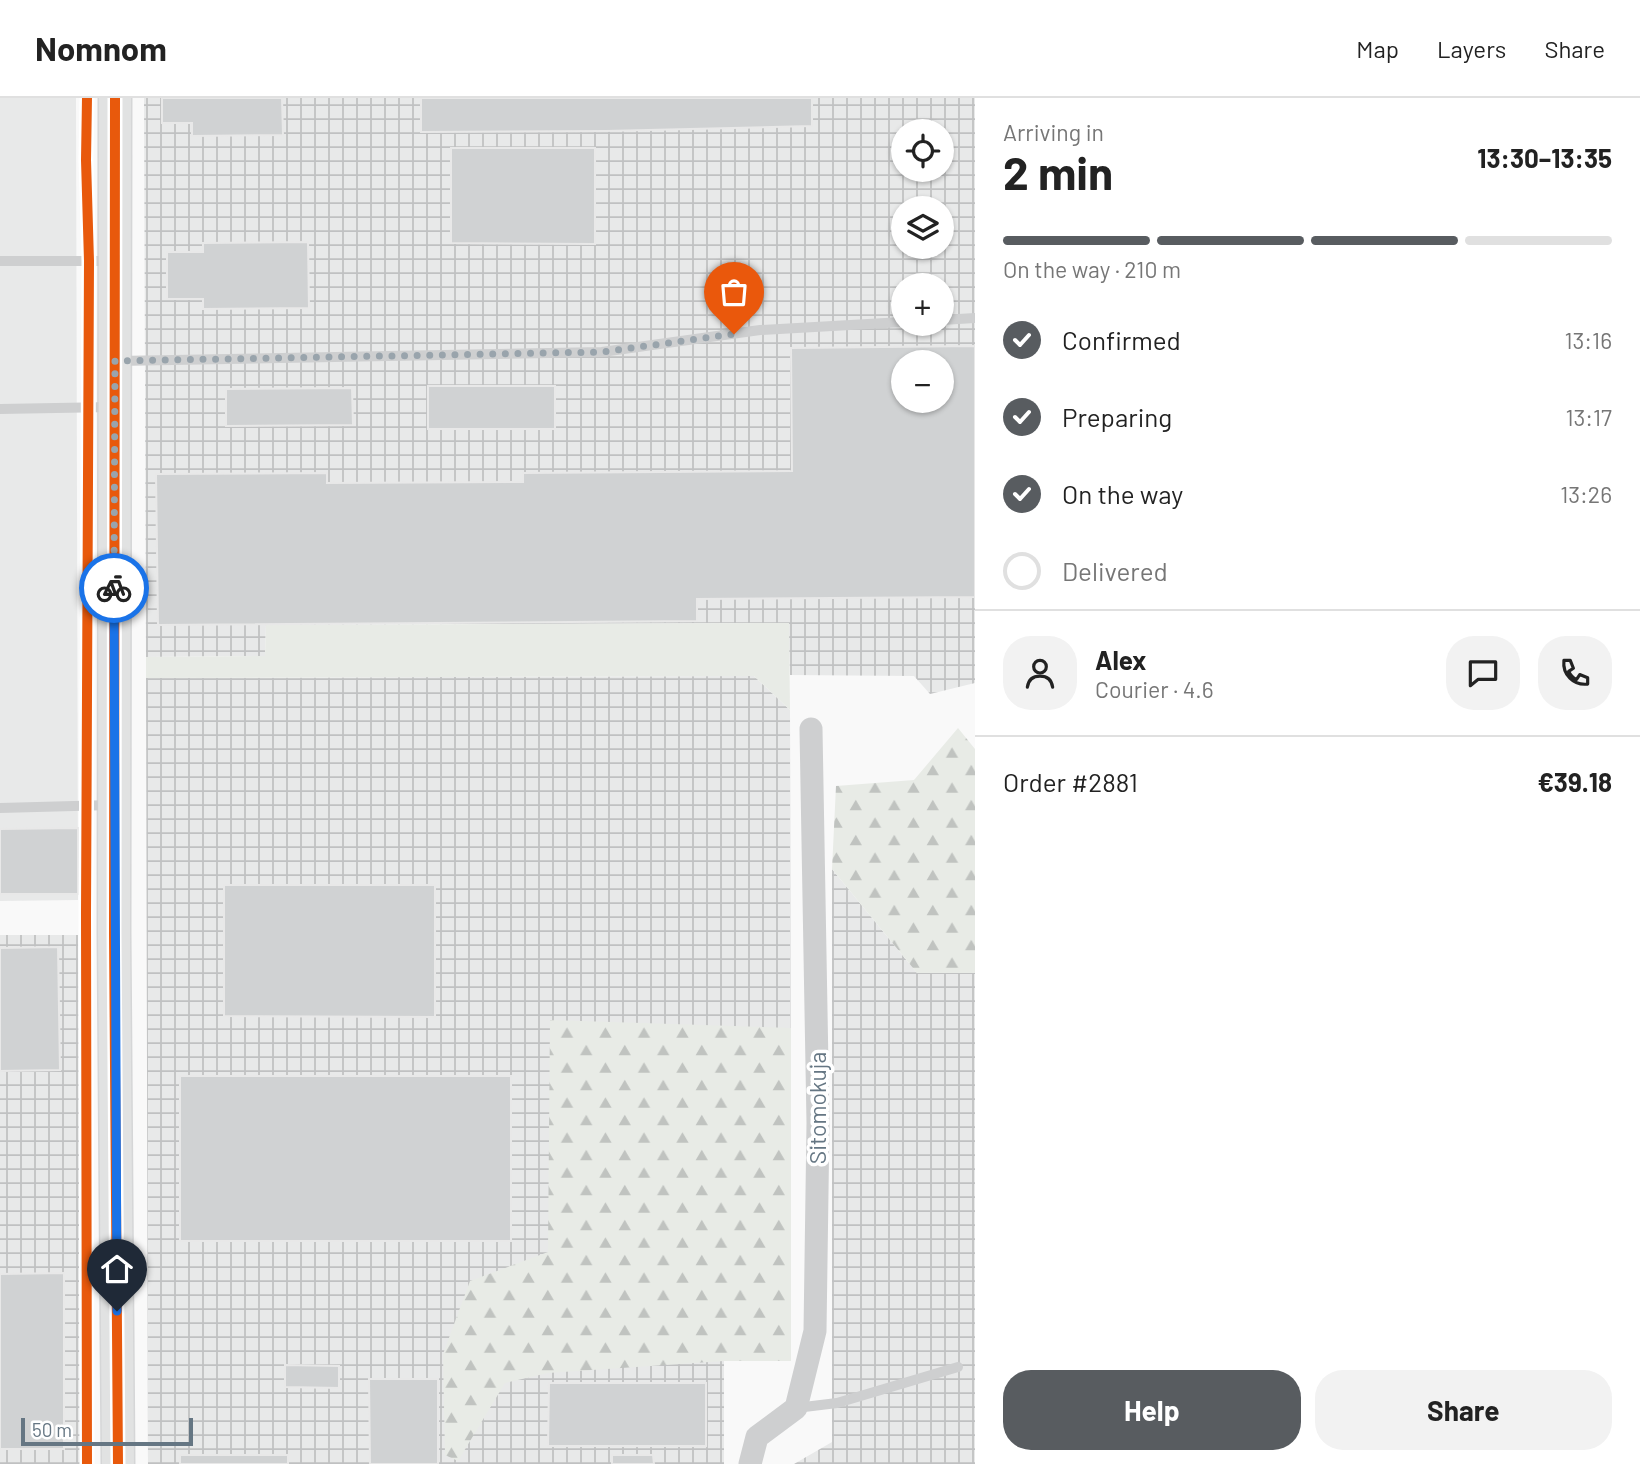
<!DOCTYPE html>
<meta charset="utf-8">
<style>
:root{--surface:#fff;--page:#f2f2f2;--text:#222;--muted:#767676;--line:#e0e0e0;--accent:#585c60}
body{margin:0;font-family:Barlow,sans-serif;background:var(--page);color:var(--text);height:100vh;display:flex;flex-direction:column;font-size:26px;white-space:nowrap}
*{box-sizing:border-box;margin:0}
p{font-size:23px;color:var(--muted)}
.icon{flex:none;width:38px;height:38px;fill:none;stroke:currentColor;stroke-width:2;stroke-linecap:round;stroke-linejoin:round}
.map{position:relative;flex:1;overflow:hidden}
.drawer{display:flex;flex-direction:column;background:var(--surface);width:665px}
.drawer>*{flex:none}
.tools{position:absolute;left:891px;top:21px;display:grid;gap:14px}
.tools a{display:grid;place-items:center;width:63px;height:63px;border-radius:50%;background:var(--surface);box-shadow:0 2px 5px #0004;font-size:35px}
.scale{position:absolute;left:21px;bottom:18px;width:172px;box-sizing:border-box;padding-left:7px;border:4px solid #657683;border-top:0;font-size:19px;line-height:24px;white-space:nowrap;color:#657683;-webkit-text-stroke:5px #fff;paint-order:stroke}
.pin{position:absolute;display:grid;place-items:center;width:60px;height:60px;color:#fff;margin:-72px -30px;border-radius:50% 50% 50% 0;rotate:-45deg;box-shadow:0 0 7px #0007}
.pin .icon{rotate:45deg}
.courier{position:absolute;display:grid;place-items:center;width:70px;height:70px;margin:-35px;border:5px solid #1a73e8;border-radius:50%;background:#fff;color:#222;box-shadow:0 2px 9px #0007}
.summary em{font-style:normal;font-weight:700}
.summary div{display:flex;flex-direction:column-reverse}
.summary{display:flex;align-items:center;justify-content:space-between;height:119px;padding:0 28px}
h1{font-size:46px;font-weight:700;line-height:52px}
.bar{display:grid;grid-template-columns:repeat(4,1fr);gap:10px 7px;align-content:center;height:84px;padding:0 28px}
.bar i{height:9px;border-radius:5px;background:var(--line)}
.bar .active{background:var(--accent)}
.bar p{grid-column:span 4}
.line{display:flex;align-items:center;gap:18px;padding:0 28px;border-top:2px solid var(--line)}
.line div{flex:1}
.round{display:grid;place-items:center;flex:none;width:74px;height:74px;border-radius:28px;background:var(--page)}
ol{padding:0 28px;list-style:none}
li{display:flex;align-items:center;gap:21px;height:77px}
li p{margin-inline-start:auto}
li .icon{padding:7px;border-radius:50%;background:var(--accent);color:#fff;stroke-width:4}
li:last-child{color:var(--muted)}
li i{width:38px;height:38px;border:4px solid var(--line);border-radius:50%}
.action{display:flex;gap:14px;margin-top:auto;padding:14px 28px}
.action a{flex:1;height:80px;border-radius:28px;background:var(--accent);color:#fff;font-size:28px;font-weight:700;line-height:80px;text-align:center}
.action a+a{background:var(--page);color:var(--text)}
header{display:flex;align-items:center;gap:42px;box-sizing:border-box;height:98px;padding:0 35px;background:var(--surface);border-bottom:2px solid var(--line)}
header strong{font-size:33px}
nav{display:flex;gap:38px;margin-inline-start:auto;font-size:24px}
main{display:flex;flex:1;min-height:0}
.map>svg:first-child{display:block}
</style>
<header>
<strong>Nomnom</strong>
<nav><a>Map</a><a>Layers</a><a>Share</a></nav>
</header>
<main>
<div class="map">
<svg width="975" height="1366" viewBox="0 0 975 1366">
<defs>
<pattern id="industrial-grid" width="8" height="8" patternUnits="userSpaceOnUse" patternTransform="scale(1.75)"><rect width="8" height="8" fill="#e8e9e9"/><path d="M0 4h8M4 0v8" fill="none" stroke="#c0c1c2"/></pattern>
<pattern id="forest-firs" width="22" height="20" patternUnits="userSpaceOnUse" patternTransform="scale(1.75)"><rect width="22" height="20" fill="#e8ebe6"/><path d="M5 1l3.5 6h-7zM16 11l3.5 6h-7z" fill="#c0c3c0"/></pattern>
</defs>
<rect width="100%" height="100%" fill="#f9f9f9"/>
<path fill="#e8e9e9" d="M0 0H76L78 802 0 803Z"/>
<g fill="url(#industrial-grid)" fill-rule="evenodd">
<path d="M144 0H975V585L930 596 914 578 790 577 788 525 266 527 265 558 146 559ZM903 33H942V72H903ZM903 110H942V149H903ZM903 187H942V226H903ZM903 264H942V303H903Z"/>
<path d="M754 578 790 612 791 1263H724V1366H148L146 580Z"/>
<path d="M832 771 917 875H975V1366H794L832 1344Z"/>
<path d="M0 837H78L80 1366H0Z"/>
</g>
<path fill="#e8ebe6" d="M789 525 790 612 754 578 146 580V559L265 558 266 527Z"/>
<g fill="url(#forest-firs)">
<path d="M958 630 975 651V875H917L832 771 836 688 914 682Z"/>
<path d="M550 922 791 930V1263H724L548 1275 505 1285 458 1363 445 1357 443 1256 470 1183 548 1154Z"/>
</g>
<g fill="#d0d2d3" stroke="#e8e8e8" stroke-width="2" fill-rule="evenodd">
<path d="M162 0H282L283 37 192 38V25H162Z"/>
<path d="M421 0H812V28L606 33 421 34Z"/>
<path d="M451 50H595V146L451 145Z"/>
<path d="M308 144 309 210 203 211V201H167V154H203V145Z"/>
<path d="M975 248V499L697 501V523L158 527 156 376 327 375V385L523 384V375L792 373 791 250ZM903 264H942V303H903Z"/>
<rect x="428" y="288" width="127" height="43"/>
<path d="M352 290 353 327 226 328V291Z"/>
<path d="M78 730V796H0V731Z"/>
<path d="M224 787H435V919L224 918Z"/>
<path d="M58 849 60 972 0 973V850Z"/>
<rect x="180" y="978" width="331" height="165"/>
<path d="M64 1175V1351H0V1176Z"/>
<path d="M285 1267 339 1268V1290L285 1289Z"/>
<path d="M369 1281H438V1366H370Z"/>
<path d="M549 1285H706V1348H548Z"/>
<rect x="180" y="1357" width="108" height="9"/>
<path d="M612 1357H653L654 1366H612Z"/>
</g>
<g fill="none" stroke-linecap="round" stroke-linejoin="round">
<defs>
<path id="secondary" d="M115 0 114 835 118 1366"/>
</defs>
<use href="#secondary" stroke="#d5d6d7" stroke-width="35"/>
<g stroke="#cecfd0" stroke-width="10">
<path d="M0 163H112"/>
<path d="M942 222 975 220"/>
<path d="M117 263 602 254 760 232 903 224"/>
<path d="M0 311 112 309"/>
<path d="M0 710 111 707"/>
<path d="M796 1310 837 1305 958 1269"/>
</g>
<path stroke="#cecfd0" stroke-width="23" d="M750 1366 757 1339 796 1310 815 1233 818 1025 811 631"/>
<use href="#secondary" stroke="#e1e2e2" stroke-width="32"/>
<defs>
<g id="cycleway">
<path d="M87 0 86 62 89 163 86 816 87 1366"/>
<path d="M115 0 114 835 118 1366"/>
</g>
</defs>
<use href="#cycleway" stroke="#fff" stroke-width="15"/>
<use href="#cycleway" stroke="#e8590c" stroke-width="10"/>
</g>
<g fill="none" stroke-linecap="round" stroke-linejoin="round">
<path stroke="#99a4ac" stroke-width="7" stroke-dasharray="0 12.6" d="M114 490 115 263 602 254 734 236"/>
<path stroke="#1a73e8" stroke-width="9" d="M114 490 117 1213"/>
</g>
<g text-anchor="middle" dominant-baseline="central" stroke-width="7" stroke-linejoin="round" paint-order="stroke">
<g font-size="23" fill="#657683" stroke="#fff">
<text transform="translate(817 1010) rotate(-90)">Sitomokuja</text>
</g>
</g>
</svg>
<div class="tools">
<a><svg class="icon" aria-label="locate" viewBox="0 0 24 24"><circle cx="12" cy="12" r="6"/><path d="M12 2v4M12 18v4M2 12h4M18 12h4"/></svg></a>
<a><svg class="icon" aria-label="layers" viewBox="0 0 24 24"><path d="M12 4l9 5-9 5-9-5zM3 14l9 5 9-5"/></svg></a>
<a>+</a>
<a>−</a>
</div>
<div class="scale">50 m</div>
<div class="pin" style="left:734px;top:236px;background:#ea580c"><svg class="icon" aria-label="bag" viewBox="0 0 24 24"><path d="M5 8h14l-1 12H6zM9 8a3 3 0 0 1 6 0"/></svg></div>
<div class="pin" style="left:117px;top:1213px;background:#1f2937"><svg class="icon" aria-label="home" viewBox="0 0 24 24"><path d="M3 11l9-7 9 7M6 9v11h12V9"/></svg></div>
<div class="courier" style="left:114px;top:490px"><svg class="icon" aria-label="bike" viewBox="0 0 24 24"><circle cx="6" cy="16" r="4"/><circle cx="18" cy="16" r="4"/><path d="M6 16l4-8h5l3 8M10 8l3 8H6M13 5h3"/></svg></div>
</div>
<section class="drawer">
<div class="summary"><div><h1>2 min</h1><p>Arriving in</p></div><em>13:30–13:35</em></div>
<div class="bar"><i class="active"></i><i class="active"></i><i class="active"></i><i></i><p>On the way · 210 m</p></div>
<ol>
<li><svg class="icon" aria-label="check" viewBox="0 0 24 24"><path d="M5 12l5 5 9-10"/></svg>Confirmed<p>13:16</p></li>
<li><svg class="icon" aria-label="check" viewBox="0 0 24 24"><path d="M5 12l5 5 9-10"/></svg>Preparing<p>13:17</p></li>
<li><svg class="icon" aria-label="check" viewBox="0 0 24 24"><path d="M5 12l5 5 9-10"/></svg>On the way<p>13:26</p></li>
<li><i></i>Delivered</li>
</ol>
<div class="line" style="height:126px"><a class="round"><svg class="icon" aria-label="person" viewBox="0 0 24 24"><circle cx="12" cy="8" r="4"/><path d="M4 21q1-7 8-7t8 7"/></svg></a><div><b>Alex</b><p>Courier · 4.6</p></div><a class="round"><svg class="icon" aria-label="chat" viewBox="0 0 24 24"><path d="M4 5h16v11H9l-5 4z"/></svg></a><a class="round"><svg class="icon" aria-label="phone" viewBox="0 0 24 24"><path d="M5 4h4l2 5-3 2q2 4 5 5l2-3 5 2v4C11 20 4 13 5 4z"/></svg></a></div>
<div class="line" style="height:91px"><div>Order #2881</div><b>€39.18</b></div>
<div class="action"><a>Help</a><a>Share</a></div>
</section>
</main>
